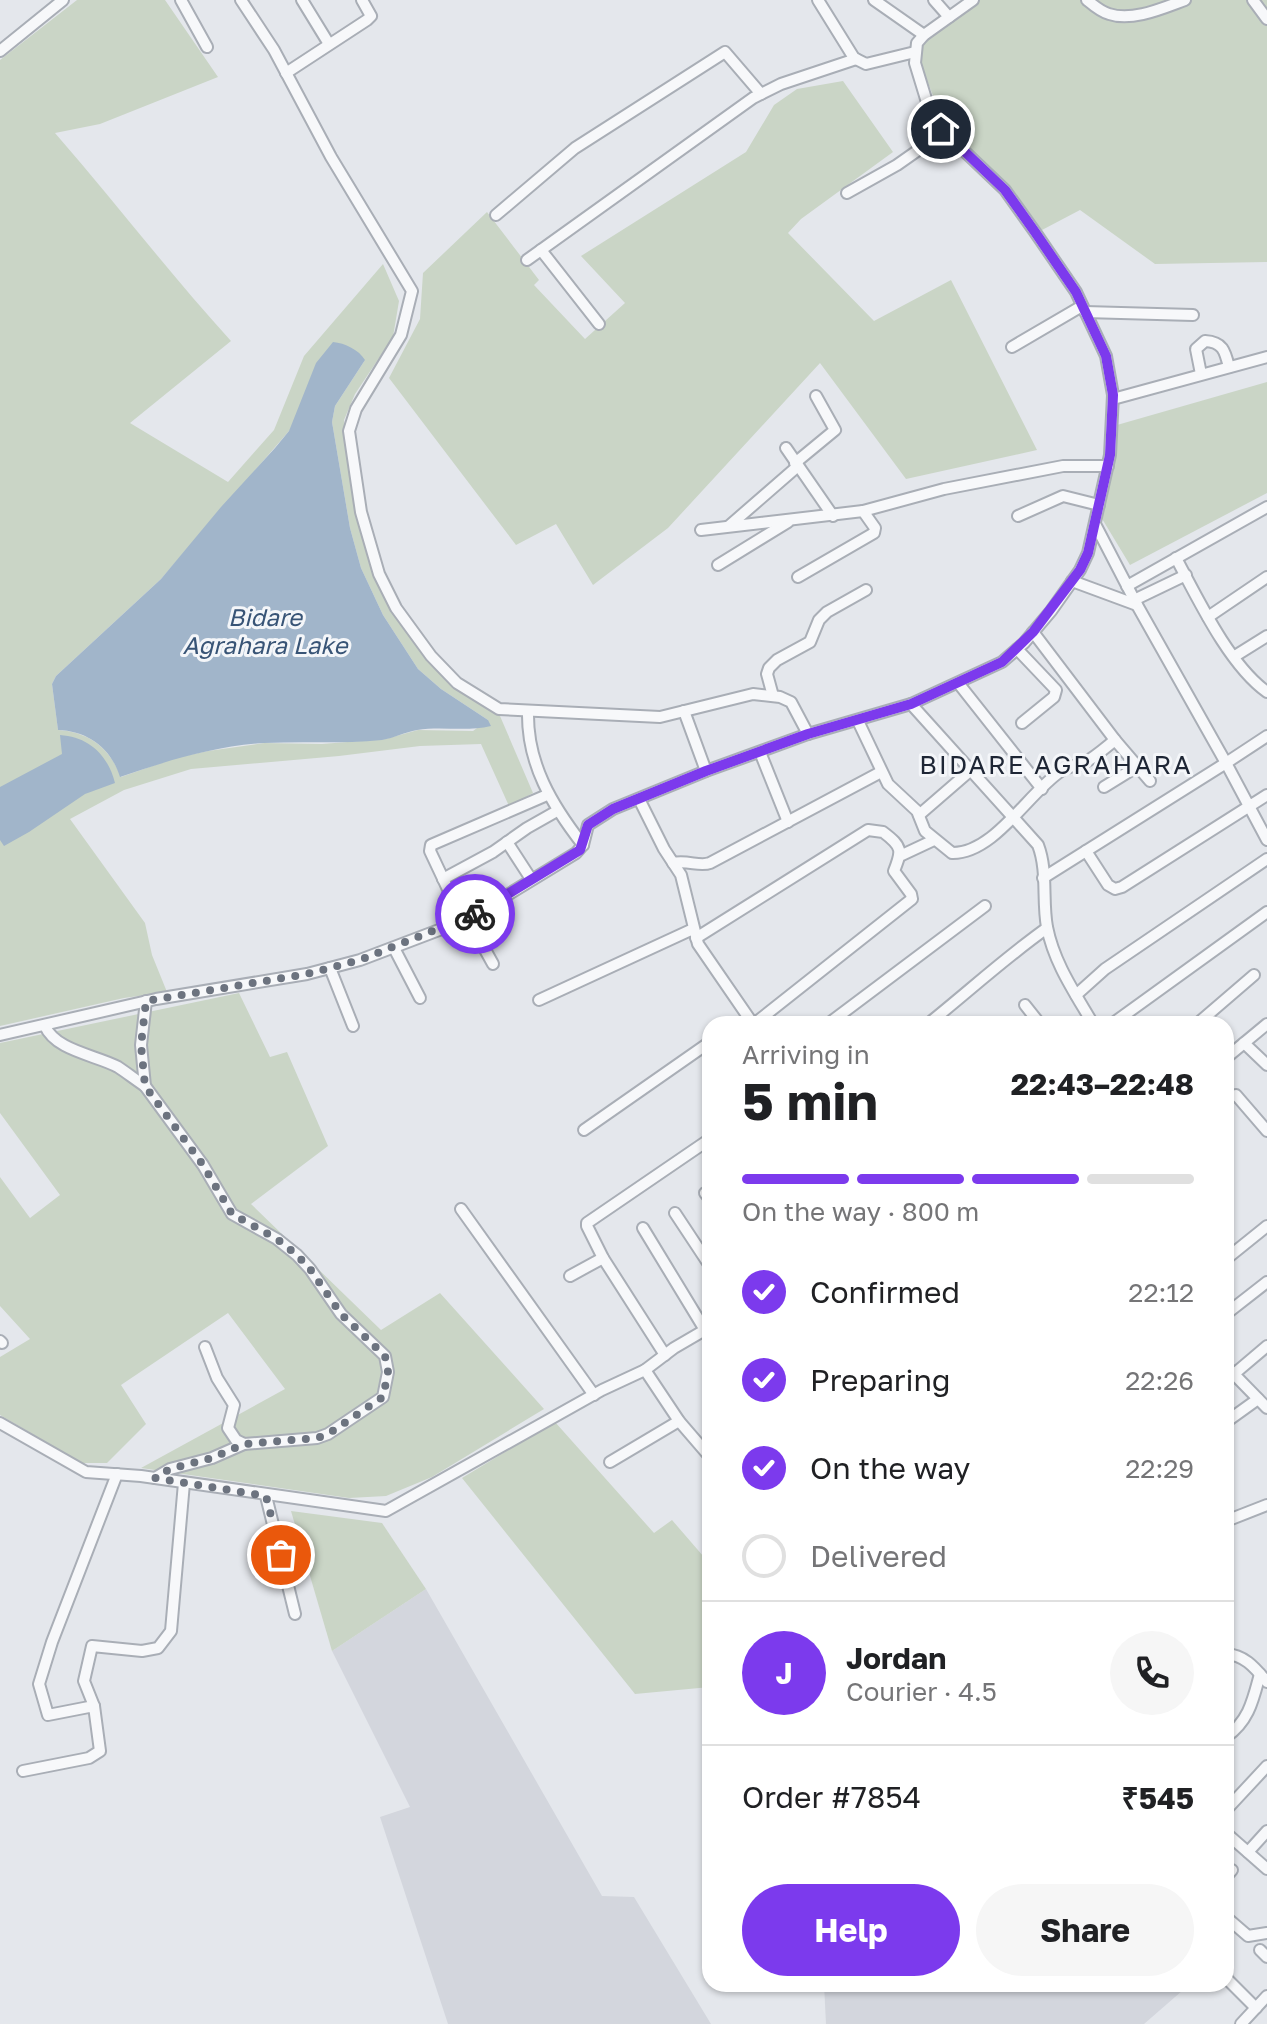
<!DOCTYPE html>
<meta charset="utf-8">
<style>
:root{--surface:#fff;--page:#f6f6f6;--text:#202124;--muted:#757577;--line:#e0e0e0;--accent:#7c3aed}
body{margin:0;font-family:"Golos Text",sans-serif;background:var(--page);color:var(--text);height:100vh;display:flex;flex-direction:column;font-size:30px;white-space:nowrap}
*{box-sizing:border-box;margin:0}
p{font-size:26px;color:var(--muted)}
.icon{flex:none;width:44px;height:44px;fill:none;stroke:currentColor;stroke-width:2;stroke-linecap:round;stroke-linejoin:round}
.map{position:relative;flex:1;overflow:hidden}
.drawer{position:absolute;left:702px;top:1016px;width:532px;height:976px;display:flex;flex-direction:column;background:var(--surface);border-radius:24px;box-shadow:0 2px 6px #0004}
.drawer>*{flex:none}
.pin{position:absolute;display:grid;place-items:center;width:68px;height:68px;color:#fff;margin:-34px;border:4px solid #fff;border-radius:50%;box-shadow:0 2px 8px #0007}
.courier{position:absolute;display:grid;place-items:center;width:80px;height:80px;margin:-40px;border:6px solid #7c3aed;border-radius:50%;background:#fff;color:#222;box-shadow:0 2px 10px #0007}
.overview em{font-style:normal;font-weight:700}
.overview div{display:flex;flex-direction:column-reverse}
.overview{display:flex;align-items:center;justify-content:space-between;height:136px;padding:0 40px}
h1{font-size:52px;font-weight:700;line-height:60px}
.bar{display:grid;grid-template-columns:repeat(4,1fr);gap:12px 8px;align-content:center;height:96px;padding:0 40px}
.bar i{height:10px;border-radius:6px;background:var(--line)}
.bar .selected{background:var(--accent)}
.bar p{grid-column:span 4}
.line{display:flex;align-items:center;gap:20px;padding:0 40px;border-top:2px solid var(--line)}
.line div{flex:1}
.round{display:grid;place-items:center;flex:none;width:84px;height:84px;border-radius:42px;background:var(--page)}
ol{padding:0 40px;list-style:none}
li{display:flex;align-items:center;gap:24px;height:88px}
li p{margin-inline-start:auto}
li .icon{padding:8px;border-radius:50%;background:var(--accent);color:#fff;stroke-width:4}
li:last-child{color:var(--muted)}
li i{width:44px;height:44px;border:4px solid var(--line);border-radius:50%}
.cta{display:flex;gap:16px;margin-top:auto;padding:16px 40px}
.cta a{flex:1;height:92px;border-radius:48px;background:var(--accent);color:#fff;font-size:32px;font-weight:700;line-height:92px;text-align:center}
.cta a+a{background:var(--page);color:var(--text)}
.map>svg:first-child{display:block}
</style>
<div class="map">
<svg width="1267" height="2024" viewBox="0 0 1267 2024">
<rect width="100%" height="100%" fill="#e4e7ec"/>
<g fill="#d3d6dd">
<path d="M426 1589 602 1896 634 1897 711 2024H448L380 1817 410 1807 332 1651Z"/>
<path d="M824 1984H1190L1144 2024H826Z"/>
</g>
<g fill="#cad5c6" fill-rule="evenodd">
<path d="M77 0H165L218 77 100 124 55 133C115 202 170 274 231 341L130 423 228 482 274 430 304 356 383 264 399 301 393 337 355 394 344 420 358 518 369 562 392 610 427 660 451 686 500 716 533 793 509 806 481 744 420 746 339 756 191 769 124 790 70 819 145 923 152 955 167 992 124 998 0 1026V60ZM365 360 335 406 332 422 350 528 361 568 383 615 418 669 441 689 488 720 473 731 418 730 385 739 322 744 264 743 208 751 175 758 121 777C110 748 89 732 58 730L52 684 56 676 161 579 289 431Z"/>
<path d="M980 0H1267V262L1155 264 1080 210 1042 230 942 118 920 63 921 45Z"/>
<path d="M843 81 893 152 801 219 788 233 874 321 951 280 1037 450 906 479 820 363 668 528 593 585 556 524 516 545 389 378 420 319 423 273 487 212 539 280 534 285 585 339 625 303 581 256 746 152 774 105 797 89Z"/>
<path d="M1267 382V493L1130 565 1101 517 1117 425Z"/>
<path d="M239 993 270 1057 287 1052 328 1146 251 1204 381 1330 440 1293 544 1409 432 1477 386 1496 349 1498 141 1468 285 1389 228 1313 121 1385 146 1424 107 1463H82L0 1415V1357L30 1339 0 1306V1177L30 1218 60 1195 0 1113V1043Z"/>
<path d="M555 1422 654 1533 672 1520 710 1564V1687L635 1694 462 1478Z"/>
<path d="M291 1511 382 1523 426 1589 332 1651Z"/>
</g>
<g fill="#a1b5ca">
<path d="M333 342C345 343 359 350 365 360L335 406 332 422 350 528 361 568 383 615 418 669 441 689 488 720 491 726C466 732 442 726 417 730 405 732 394 738 382 740 342 744 303 741 264 743 214 746 167 761 120 777 111 748 88 731 58 730L52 684 56 676 161 579 221 507 275 448 289 431 316 363Z"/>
<path d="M60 735C89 737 108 755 115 783L85 794 29 832 4 846 0 840V787L62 754Z"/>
</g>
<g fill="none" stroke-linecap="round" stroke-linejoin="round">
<defs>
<g id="minor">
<path d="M181 0 207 47"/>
<path d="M241 0 274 50 331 157 412 291 401 335 356 409 349 431 361 512 379 574 396 608 431 656 457 683 499 709 660 717 753 694 780 697 791 702 808 734"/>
<path d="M302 0 329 44"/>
<path d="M818 0 854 58 866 64 915 52"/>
<path d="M874 0 924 35"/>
<path d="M934 0 949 17"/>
<path d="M1087 0C1093 5 1101 12 1109 14 1132 22 1163 8 1185 0"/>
<path d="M1253 0 1267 19"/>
<path d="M0 51 63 0"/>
<path d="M286 73 367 20 371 16 362 0"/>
<path d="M847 193 897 165 944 132"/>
<path d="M496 215 575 148 725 52 761 94"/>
<path d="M541 250 599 324"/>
<path d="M527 260 753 98 781 84 856 59"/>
<path d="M1085 312 1193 315"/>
<path d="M1012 347 1082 306"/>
<path d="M1201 374 1196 349 1205 341C1223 342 1225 351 1229 367"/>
<path d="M1113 399 1267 357"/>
<path d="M786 448 833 516"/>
<path d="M795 463 835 430 816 396"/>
<path d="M1018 516 1063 496 1099 505"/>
<path d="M1095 524 1137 605 1226 763 1267 736"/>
<path d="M729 526 798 466"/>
<path d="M701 530 863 511 944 489 1063 466H1108"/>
<path d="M1176 558C1198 599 1229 665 1267 692"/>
<path d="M718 565 788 522"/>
<path d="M798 577 874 533 875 528 863 511"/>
<path d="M1072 581 1137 605"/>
<path d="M1127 586 1267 507"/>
<path d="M1134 600 1186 575"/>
<path d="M1208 617 1267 577"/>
<path d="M1033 632 1115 740"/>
<path d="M1017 649 1056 690 1054 697 1022 723"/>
<path d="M1235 656 1267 636"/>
<path d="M959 684 1042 789"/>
<path d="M773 696 767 674 769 668 777 660 810 642 819 620 827 612 866 590"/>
<path d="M911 704 1038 845C1048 871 1042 900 1047 927 1054 963 1075 993 1093 1024"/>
<path d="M684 711 706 771"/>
<path d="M528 712C527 764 552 805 583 845"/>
<path d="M858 721 888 784 917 811 925 831 952 853C994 854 1029 792 1061 771 1068 766 1077 766 1084 763 1095 757 1105 748 1115 740L1150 781"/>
<path d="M760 752 788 822"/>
<path d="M1104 787 1138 766"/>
<path d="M639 799 664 849 681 875 698 944 753 1024"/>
<path d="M919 815 971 770"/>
<path d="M507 842 531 879"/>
<path d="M1086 851 1108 885 1115 889 1122 887 1267 795"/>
<path d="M902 855 934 840"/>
<path d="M673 863C688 860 700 867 710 863L881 772"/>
<path d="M1043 878 1226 763 1267 840"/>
<path d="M443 879 493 852 527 828 557 811"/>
<path d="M468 919 493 964"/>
<path d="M463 921 430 851 431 845 547 795"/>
<path d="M696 938 868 830 883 832C903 847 902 851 894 871L911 894 912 899 754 1024"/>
<path d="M394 948 420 998"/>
<path d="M330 968 353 1026"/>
<path d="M1076 995 1105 969 1267 859"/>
<path d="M539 1000 693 929"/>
<path d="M146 1001 141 1045 145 1086 203 1165 232 1214 277 1239 297 1255 310 1269 341 1314 385 1356 388 1372 383 1397 328 1434 317 1438 244 1444 236 1440 228 1428 234 1405 217 1378 205 1347"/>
<path d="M1025 1005 1040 1024"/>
<path d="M828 1024 985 906"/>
<path d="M928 1024C968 992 1006 957 1047 928"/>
<path d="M1112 1024 1267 912"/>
<path d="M1197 1024 1254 975"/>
<path d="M45 1026C56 1051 96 1055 118 1067 127 1073 136 1080 145 1086"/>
<path d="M0 1035 156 999 307 974 360 960 468 919 576 853 583 845 588 825 613 809 706 771 808 734 911 704 1002 662 1024 643 1051 611 1080 570 1088 553 1110 455 1113 395 1106 356 1076 292 1035 232 1005 190 941 129 926 99 915 63 917 43 924 35 973 0"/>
<path d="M1244 1043 1267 1065"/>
<path d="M1226 1058 1267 1024"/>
<path d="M1226 1098 1236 1095 1267 1131"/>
<path d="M584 1130 710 1042"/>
<path d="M705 1193 710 1199"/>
<path d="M461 1209 594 1395"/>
<path d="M675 1213 710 1266"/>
<path d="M643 1228 705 1330"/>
<path d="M1226 1259 1267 1226"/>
<path d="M570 1276 603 1258"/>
<path d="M1226 1314 1267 1282"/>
<path d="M0 1341 2 1343"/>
<path d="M665 1355 603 1258 587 1226V1223L710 1139"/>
<path d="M1226 1366 1267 1408"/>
<path d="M645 1370 679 1421 710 1457"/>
<path d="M1234 1374 1267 1346"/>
<path d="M1226 1422 1258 1399"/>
<path d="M0 1423 86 1472 141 1476 386 1511 602 1390 645 1370 674 1348 710 1327"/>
<path d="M610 1462 679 1421"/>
<path d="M155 1478 170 1469 212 1458 244 1444"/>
<path d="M266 1496 295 1614"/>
<path d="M1226 1521 1267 1505"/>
<path d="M1226 1654C1245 1655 1255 1668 1267 1682"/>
<path d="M94 1706 84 1681 92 1646 142 1651 158 1648 171 1631 184 1483"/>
<path d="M1226 1737C1249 1721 1253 1700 1260 1674"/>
<path d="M23 1771 89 1758 100 1751 94 1706 48 1715 39 1684 52 1642 117 1474"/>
<path d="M1226 1810 1267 1766"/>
<path d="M1226 1833 1267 1869"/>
<path d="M1248 1852 1267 1831"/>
<path d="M1226 1877 1232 1870"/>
<path d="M1226 1917 1248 1936 1267 1933"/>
<path d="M1260 1950 1267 1957"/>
<path d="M1226 1978 1256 2008"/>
<path d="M1241 2024 1267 1996"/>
</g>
</defs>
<use href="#minor" stroke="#a9aeb6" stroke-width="14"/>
<use href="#minor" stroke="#f7f8fa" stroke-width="10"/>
</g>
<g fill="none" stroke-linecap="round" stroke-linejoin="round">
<path stroke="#6c737f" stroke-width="8" stroke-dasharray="0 14.4" d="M281 1555 266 1496 155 1478 170 1469 212 1458 244 1444 317 1438 328 1434 383 1397 388 1372 385 1356 341 1314 310 1269 297 1255 277 1239 232 1214 203 1165 145 1086 141 1045 146 1001 307 974 360 960 475 914"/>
<path stroke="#7c3aed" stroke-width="10" d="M475 914 580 850 588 825 613 809 706 771 808 734 911 704 1002 662 1033 632 1080 570 1088 553 1110 455 1113 395 1106 356 1076 292 1035 232 1005 190 941 129"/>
</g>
<g text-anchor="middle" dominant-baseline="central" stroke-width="6" stroke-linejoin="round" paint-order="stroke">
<g font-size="24" font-style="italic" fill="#385476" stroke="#f4f6f9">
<text x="265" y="616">Bidare<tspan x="265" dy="28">Agrahara Lake</tspan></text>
</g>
<g font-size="26" letter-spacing="2" fill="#1e2635" stroke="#f4f6f9">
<text x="1056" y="764">BIDARE AGRAHARA</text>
</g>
</g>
</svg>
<div class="pin" style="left:281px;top:1555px;background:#ea580c"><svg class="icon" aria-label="bag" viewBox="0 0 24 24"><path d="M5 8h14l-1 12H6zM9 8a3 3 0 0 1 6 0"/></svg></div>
<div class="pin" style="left:941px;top:129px;background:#1f2937"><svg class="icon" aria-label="home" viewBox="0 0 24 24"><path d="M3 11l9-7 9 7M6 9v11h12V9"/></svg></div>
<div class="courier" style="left:475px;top:914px"><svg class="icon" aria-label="bike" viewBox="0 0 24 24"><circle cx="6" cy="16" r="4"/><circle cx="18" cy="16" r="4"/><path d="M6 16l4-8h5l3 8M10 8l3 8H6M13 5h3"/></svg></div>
<section class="drawer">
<div class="overview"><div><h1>5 min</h1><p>Arriving in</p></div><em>22:43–22:48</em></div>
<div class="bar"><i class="selected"></i><i class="selected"></i><i class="selected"></i><i></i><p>On the way · 800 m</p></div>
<ol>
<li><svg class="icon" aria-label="check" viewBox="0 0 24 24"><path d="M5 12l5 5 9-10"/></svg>Confirmed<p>22:12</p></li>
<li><svg class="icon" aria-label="check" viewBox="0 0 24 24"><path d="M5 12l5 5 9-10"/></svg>Preparing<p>22:26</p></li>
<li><svg class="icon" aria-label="check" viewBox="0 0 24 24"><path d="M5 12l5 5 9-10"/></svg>On the way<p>22:29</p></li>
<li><i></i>Delivered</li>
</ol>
<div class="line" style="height:144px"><b class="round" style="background:var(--accent);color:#fff">J</b><div><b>Jordan</b><p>Courier · 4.5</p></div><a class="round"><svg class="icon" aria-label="phone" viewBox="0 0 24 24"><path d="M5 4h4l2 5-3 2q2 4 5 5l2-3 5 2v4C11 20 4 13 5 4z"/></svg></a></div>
<div class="line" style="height:104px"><div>Order #7854</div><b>₹545</b></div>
<div class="cta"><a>Help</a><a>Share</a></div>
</section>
</div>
